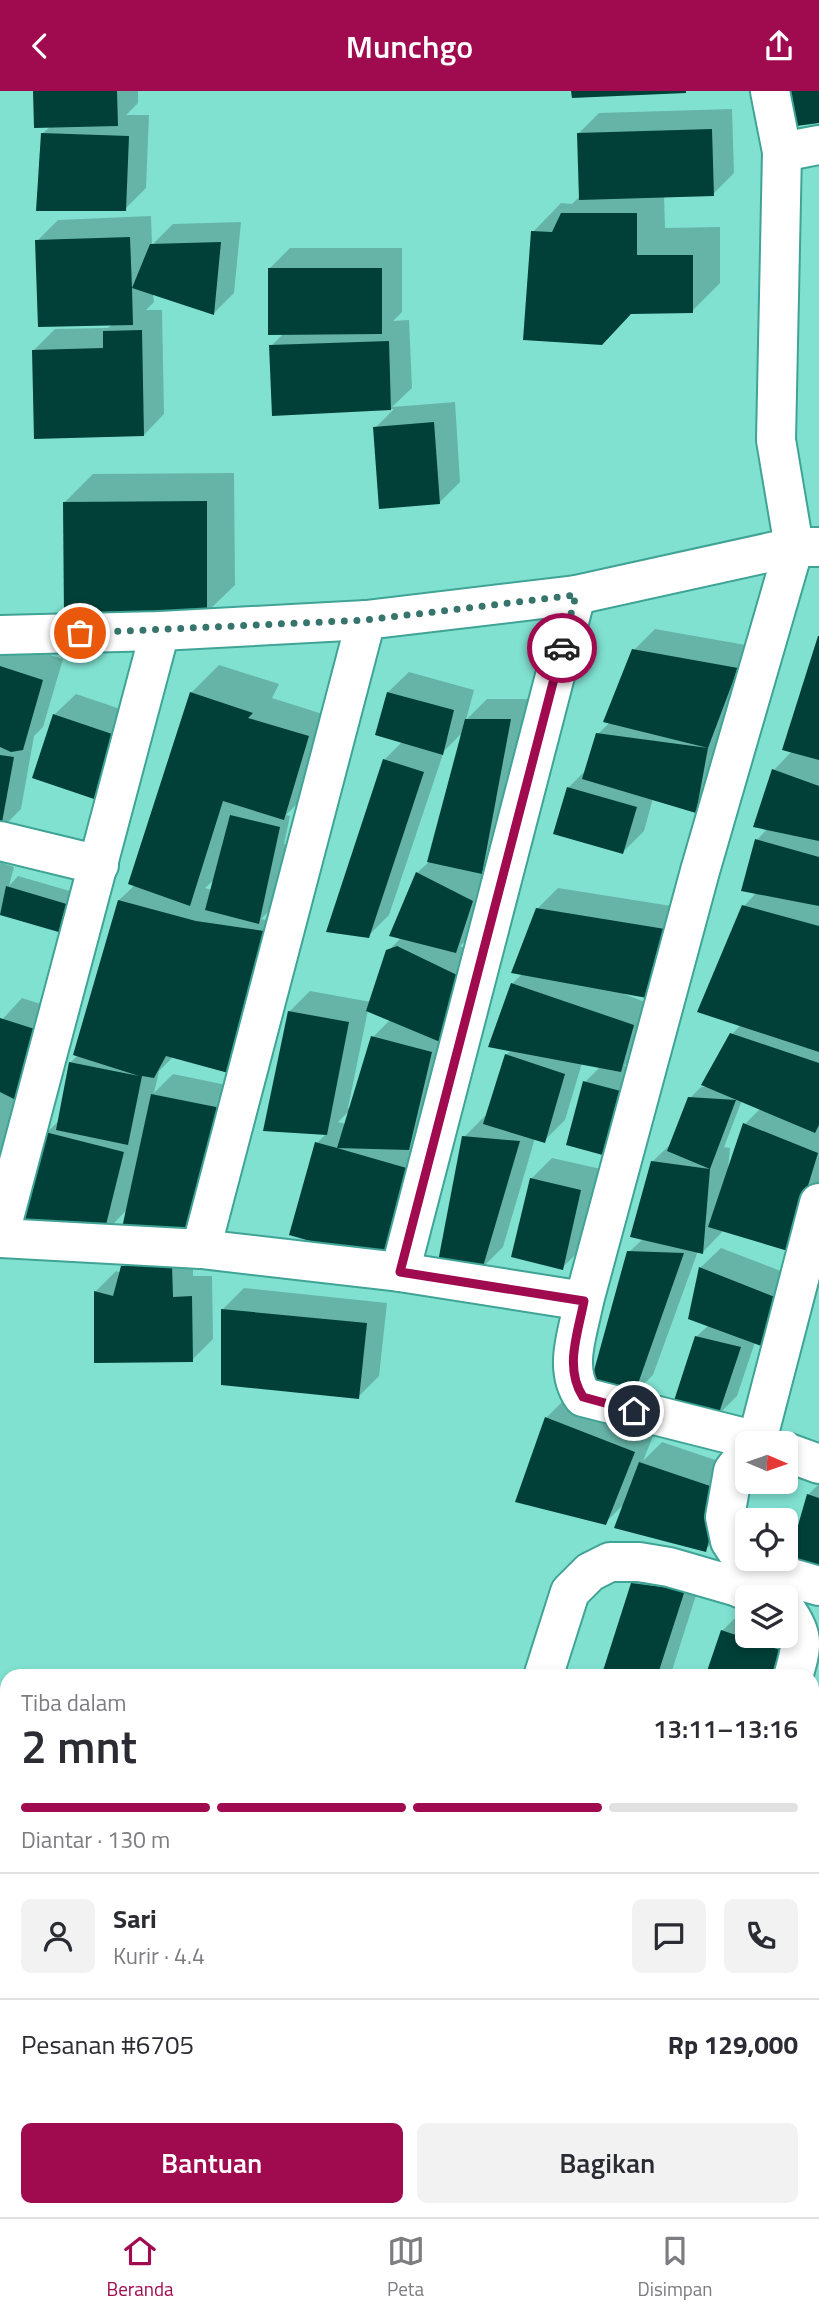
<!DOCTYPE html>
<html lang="id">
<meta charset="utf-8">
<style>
:root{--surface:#fff;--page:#f2f2f3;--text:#2b2b33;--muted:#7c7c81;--line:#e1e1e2;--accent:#a00a4f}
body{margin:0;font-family:"Titillium Web",sans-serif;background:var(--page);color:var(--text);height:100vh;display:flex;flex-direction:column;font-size:26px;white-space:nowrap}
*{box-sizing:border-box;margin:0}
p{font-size:23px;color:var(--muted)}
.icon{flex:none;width:38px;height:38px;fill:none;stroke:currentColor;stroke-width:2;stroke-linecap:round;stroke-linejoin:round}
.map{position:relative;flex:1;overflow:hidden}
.drawer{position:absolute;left:0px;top:1578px;width:819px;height:548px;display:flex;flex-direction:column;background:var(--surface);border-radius:21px 21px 0 0;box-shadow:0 4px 10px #0003}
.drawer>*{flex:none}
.needle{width:46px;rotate:92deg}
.fabs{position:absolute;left:735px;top:1340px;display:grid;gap:14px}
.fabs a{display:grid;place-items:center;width:63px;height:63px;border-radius:10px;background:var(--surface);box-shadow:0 4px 10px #0003;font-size:35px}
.pin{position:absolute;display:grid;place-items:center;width:60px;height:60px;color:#fff;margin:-30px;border:4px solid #fff;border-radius:50%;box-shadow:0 2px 7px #0007}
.courier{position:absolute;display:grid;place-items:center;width:70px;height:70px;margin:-35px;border:5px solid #a00a4f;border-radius:50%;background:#fff;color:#222;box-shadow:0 2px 9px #0007}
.head em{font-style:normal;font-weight:600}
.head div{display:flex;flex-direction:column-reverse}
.head{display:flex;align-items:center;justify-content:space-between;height:119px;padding:0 21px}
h1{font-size:46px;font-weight:600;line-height:52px}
.bar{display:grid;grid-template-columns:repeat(4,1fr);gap:10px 7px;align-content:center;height:84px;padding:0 21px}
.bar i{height:9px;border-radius:5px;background:var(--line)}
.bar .active{background:var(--accent)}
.bar p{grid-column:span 4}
.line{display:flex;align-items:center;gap:18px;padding:0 21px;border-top:2px solid var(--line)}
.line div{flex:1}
.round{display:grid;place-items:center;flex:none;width:74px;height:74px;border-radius:10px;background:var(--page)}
.button{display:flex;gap:14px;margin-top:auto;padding:14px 21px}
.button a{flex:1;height:80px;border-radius:10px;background:var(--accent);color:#fff;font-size:28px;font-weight:600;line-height:80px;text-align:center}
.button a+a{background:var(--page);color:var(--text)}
header{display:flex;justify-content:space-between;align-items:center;height:91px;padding:0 21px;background:var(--accent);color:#fff;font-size:32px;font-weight:600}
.dock{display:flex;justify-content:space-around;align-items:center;height:98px;border-top:2px solid var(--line);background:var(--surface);font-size:19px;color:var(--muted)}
.dock a{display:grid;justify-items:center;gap:4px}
.dock .active{color:var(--accent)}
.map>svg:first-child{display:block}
</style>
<header><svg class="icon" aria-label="back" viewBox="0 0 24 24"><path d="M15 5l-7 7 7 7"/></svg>Munchgo<svg class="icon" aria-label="share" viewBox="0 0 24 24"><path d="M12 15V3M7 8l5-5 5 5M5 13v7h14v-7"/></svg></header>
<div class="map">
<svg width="819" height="2126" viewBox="0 0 819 2126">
<rect width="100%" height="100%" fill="#80e1d1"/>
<g fill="#0003" fill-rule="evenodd">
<path d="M35 0H138V12L126 24H149L146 97 125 118 42 43 51 35Z"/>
<path d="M732 18 734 82 713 103 664 104 665 137 720 136V192L692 220 533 141 561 112 572 113 580 105 578 43 599 22Z"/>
<path d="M151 125 152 154 173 133 241 131 234 202 214 222 153 203 154 211 146 219H162L164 323 144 344 34 259 55 238 108 237 113 233 37 150 58 129Z"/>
<path d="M290 157H402V221L393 230 409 229 412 297 392 316 455 311 460 391 439 412 375 337 394 318 274 323 271 255 284 242 269 178Z"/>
<path d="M234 382 235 494 206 522 65 411 93 383Z"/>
<path d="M655 538 757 556 717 699 696 720 653 707 644 740 623 761 568 697 587 678 598 643 610 631 634 559Z"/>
<path d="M0 548 63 568 43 636 34 645 21 718 0 739Z"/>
<path d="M819 549V1103L724 1139 703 1161 698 1160 653 1284 632 1305 629 1161 643 1148 653 1070 673 1051 690 1007 701 996H711L732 943 741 934 744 815 757 801V749L768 737 774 679 792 660ZM742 1009 761 1017 745 1033 728 1078 730 1057 724 1056Z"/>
<path d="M219 574 279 593 272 607 329 625 304 706 286 724 290 725 284 753 291 754 279 810 261 828 273 830 271 843 173 966 159 980 154 1002 173 983 241 997 103 1144 46 1042 60 1029 70 972 78 964 119 809 135 794 191 602ZM216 787 212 799 205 797Z"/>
<path d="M409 581 474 599 466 629 487 608H531L502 760 480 782 493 789 477 839 460 855 477 863 429 1036 413 1052 430 1057 405 1148 317 1052 326 1043 289 921 310 900 371 911 388 860 402 846 417 782 429 771 463 641 444 660 389 824 368 845 384 669 403 650 388 601ZM368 919 391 928 373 946 351 1018 348 1017ZM351 1018 346 1033 338 1031Z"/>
<path d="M76 603 138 624 117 687 34 686 55 623Z"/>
<path d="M0 771 14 776 9 795 18 785 80 803 72 829 0 824Z"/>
<path d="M558 797 684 817 624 903 653 914 641 958 624 975 648 982 630 1044 585 991 601 975 582 972 565 1029 544 1050 535 1047 503 1156 482 1177 464 1046 485 1025H487L506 964 511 959 512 893 523 882 537 818Z"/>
<path d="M22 907 60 919 0 1095V931Z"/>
<path d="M552 1067 601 1078 583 1156 562 1177 531 1088Z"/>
<path d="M193 1154V1185H212L213 1248 192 1269 95 1201 116 1180 121 1182 123 1176 144 1155Z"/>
<path d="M721 1157 799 1187 755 1251 737 1305 716 1326 696 1246 709 1234 700 1177Z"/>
<path d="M244 1197 387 1212 379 1285 358 1306 223 1218Z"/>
<path d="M567 1306 655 1340 643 1370 662 1351 742 1378 726 1438 705 1459 626 1411 605 1432 546 1327Z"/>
<path d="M819 1393V1478L808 1404Z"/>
<path d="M653 1471 704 1479 670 1586H602L632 1492Z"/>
<path d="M743 1519 747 1520V1545H786L784 1586H707L722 1540Z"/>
<path d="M819 1675V1843L817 1845 812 1844V1719L814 1717H812V1702Z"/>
</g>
<g fill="#004039">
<path d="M33 0H117L118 35 34 37Z"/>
<path d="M571 0H686V2L572 7Z"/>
<path d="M783 0H819V32L789 36Z"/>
<path d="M712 38 714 105 579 109 577 42Z"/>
<path d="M41 42 129 45 126 120H36Z"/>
<path d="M561 122H637V164H693V222L631 223 602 254 523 249 531 140 552 141Z"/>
<path d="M130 146 132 197 150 153 221 151 214 224 132 197 133 234 38 236 35 149Z"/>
<path d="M268 177H382V243L268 244Z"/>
<path d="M142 239 144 345 34 348 32 259 103 257V240Z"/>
<path d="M389 250 391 319 272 325 269 254Z"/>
<path d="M434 331 440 413 379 418 373 336Z"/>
<path d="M207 410V524L64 525 63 411Z"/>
<path d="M818 545H819V669L782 659Z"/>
<path d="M632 558 738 577 708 657 696 722 582 688 596 642 708 657 603 631Z"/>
<path d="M0 575 43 589 23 659 11 661 0 656Z"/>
<path d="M190 601 253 622 248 627 309 645 284 729 223 710 190 815 128 793Z"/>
<path d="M387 601 454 619 443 664 375 644Z"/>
<path d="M53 623 118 645 97 709 32 687Z"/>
<path d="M465 628H511L482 783 427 771Z"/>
<path d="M0 664 14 666 1 737H0Z"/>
<path d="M383 668 424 681 369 847 326 841Z"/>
<path d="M772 678 819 695V750L753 736Z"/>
<path d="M567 696 637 716 623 763 553 743Z"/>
<path d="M230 724 280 736 259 833 205 819Z"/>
<path d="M755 748 819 766V815L741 800Z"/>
<path d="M416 781 473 810 456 862 389 845Z"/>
<path d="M6 795 70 814 62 842 0 824Z"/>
<path d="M118 809 196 830 264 840 232 983 166 965 154 987 142 985 128 1054 56 1039 69 971 139 985 73 964Z"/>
<path d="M742 814 819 835V961L697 921Z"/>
<path d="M536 817 665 838 647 907 511 882Z"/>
<path d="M397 855 457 884 445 953 366 920 386 859Z"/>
<path d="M511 892 634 934 621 981 488 956Z"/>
<path d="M288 920 349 931 327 1044 263 1040Z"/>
<path d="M0 927 41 940 20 1011 0 1001Z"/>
<path d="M730 942 819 972V1034L815 1042 701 994Z"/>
<path d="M371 945 432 961 409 1059 337 1057 410 1078 384 1171 289 1144 315 1051 337 1057Z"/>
<path d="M505 963 565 983 545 1052 483 1033Z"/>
<path d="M583 990 628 1002 610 1066 566 1054Z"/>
<path d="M151 1003 221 1017 195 1152 122 1137Z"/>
<path d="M688 1006 736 1009 710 1078 703 1163 630 1146 651 1070 710 1078 667 1060Z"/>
<path d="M743 1032 818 1062 788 1160 708 1136Z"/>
<path d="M45 1041 124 1061 103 1146 24 1128Z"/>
<path d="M462 1045 520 1050 482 1179 437 1176Z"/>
<path d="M530 1087 581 1099 563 1179 511 1166Z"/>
<path d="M627 1160 684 1162 633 1307 592 1287Z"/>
<path d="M172 1174 173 1206 192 1205 193 1271 94 1272V1200L113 1205 121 1175Z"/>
<path d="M699 1176 780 1208 764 1256 688 1228Z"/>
<path d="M221 1218 367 1232 359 1308 221 1294Z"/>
<path d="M695 1245 741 1256 717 1328 671 1319Z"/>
<path d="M545 1326 635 1361 606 1434 515 1411Z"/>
<path d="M639 1371 722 1399 706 1461 614 1437Z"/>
<path d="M807 1403 819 1407V1480L787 1473Z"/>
<path d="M631 1492 685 1499 657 1586H601Z"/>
<path d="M721 1539 780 1559 771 1586H705Z"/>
<path d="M818 1672 819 1718H812V1695Z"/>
<path d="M812 1740 819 1742 818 1847 812 1845Z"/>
</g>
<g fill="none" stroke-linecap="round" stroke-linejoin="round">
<defs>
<g id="street">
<path d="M782 61 819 54"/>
<path d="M0 544 160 540 366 529 576 504 794 456H817"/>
<path d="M0 750 99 774"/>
<path d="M0 1142 160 540"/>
<path d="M0 1147 201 1158 400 1181 584 1210"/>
<path d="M201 1158 366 529"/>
<path d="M400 1181 576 504"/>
<path d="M755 1353 757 1350 583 1306C563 1277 578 1242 584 1210L700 780 794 456 776 349 782 61 770 0"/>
<path d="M764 1353 757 1350 819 1112"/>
<path d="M786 1361 819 1373"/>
<path d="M747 1362 733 1380 725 1426 730 1450 746 1474 738 1496 759 1506"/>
<path d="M746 1474 819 1495"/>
<path d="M786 1519C805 1545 802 1555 793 1586"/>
<path d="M543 1586 570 1501 590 1481 610 1471H639L669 1476 738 1496"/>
</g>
</defs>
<use href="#street" stroke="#3fa395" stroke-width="42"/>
<use href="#street" stroke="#fff" stroke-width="38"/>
</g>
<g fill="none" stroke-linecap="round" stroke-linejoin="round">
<path stroke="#37746b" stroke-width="7" stroke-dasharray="0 12.6" d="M80 542 366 529 576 504 562 557"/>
<path stroke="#a00a4f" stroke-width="9" d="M562 557 400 1181 584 1210C578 1242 564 1277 583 1306L634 1320"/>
</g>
</svg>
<div class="fabs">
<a><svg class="needle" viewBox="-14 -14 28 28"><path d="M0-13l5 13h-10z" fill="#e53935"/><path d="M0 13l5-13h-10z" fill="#7c7c81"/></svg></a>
<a><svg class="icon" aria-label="locate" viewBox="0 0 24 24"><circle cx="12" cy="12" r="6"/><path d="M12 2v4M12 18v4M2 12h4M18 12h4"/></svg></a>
<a><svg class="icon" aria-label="layers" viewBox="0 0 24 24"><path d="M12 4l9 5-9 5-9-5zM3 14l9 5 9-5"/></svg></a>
</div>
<div class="pin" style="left:80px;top:542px;background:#ea580c"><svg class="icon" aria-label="bag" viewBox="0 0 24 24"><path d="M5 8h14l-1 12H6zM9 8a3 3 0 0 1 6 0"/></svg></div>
<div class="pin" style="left:634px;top:1320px;background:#1f2937"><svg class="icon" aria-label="home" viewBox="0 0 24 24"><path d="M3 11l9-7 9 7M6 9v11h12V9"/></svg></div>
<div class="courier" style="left:562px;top:557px"><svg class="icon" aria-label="car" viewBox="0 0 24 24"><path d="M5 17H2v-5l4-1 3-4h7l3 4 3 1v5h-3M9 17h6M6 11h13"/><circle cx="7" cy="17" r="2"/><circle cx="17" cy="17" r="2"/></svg></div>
<section class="drawer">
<div class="head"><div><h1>2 mnt</h1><p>Tiba dalam</p></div><em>13:11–13:16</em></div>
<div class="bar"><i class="active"></i><i class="active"></i><i class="active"></i><i></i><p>Diantar · 130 m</p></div>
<div class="line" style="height:126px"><a class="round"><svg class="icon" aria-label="person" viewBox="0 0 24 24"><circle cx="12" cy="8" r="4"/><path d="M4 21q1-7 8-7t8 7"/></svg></a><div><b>Sari</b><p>Kurir · 4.4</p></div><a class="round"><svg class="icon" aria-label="chat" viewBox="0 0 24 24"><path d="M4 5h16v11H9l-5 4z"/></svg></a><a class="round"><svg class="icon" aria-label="phone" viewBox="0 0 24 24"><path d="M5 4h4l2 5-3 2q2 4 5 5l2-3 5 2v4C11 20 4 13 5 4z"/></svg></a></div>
<div class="line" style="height:91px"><div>Pesanan #6705</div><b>Rp 129,000</b></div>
<div class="button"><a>Bantuan</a><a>Bagikan</a></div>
</section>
</div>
<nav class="dock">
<a class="active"><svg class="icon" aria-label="home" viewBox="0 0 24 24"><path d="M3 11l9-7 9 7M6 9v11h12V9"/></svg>Beranda</a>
<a><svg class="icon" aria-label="map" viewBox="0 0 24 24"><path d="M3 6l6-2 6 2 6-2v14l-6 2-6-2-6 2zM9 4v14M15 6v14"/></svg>Peta</a>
<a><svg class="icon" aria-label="saved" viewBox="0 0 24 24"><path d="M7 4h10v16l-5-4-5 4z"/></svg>Disimpan</a>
</nav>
